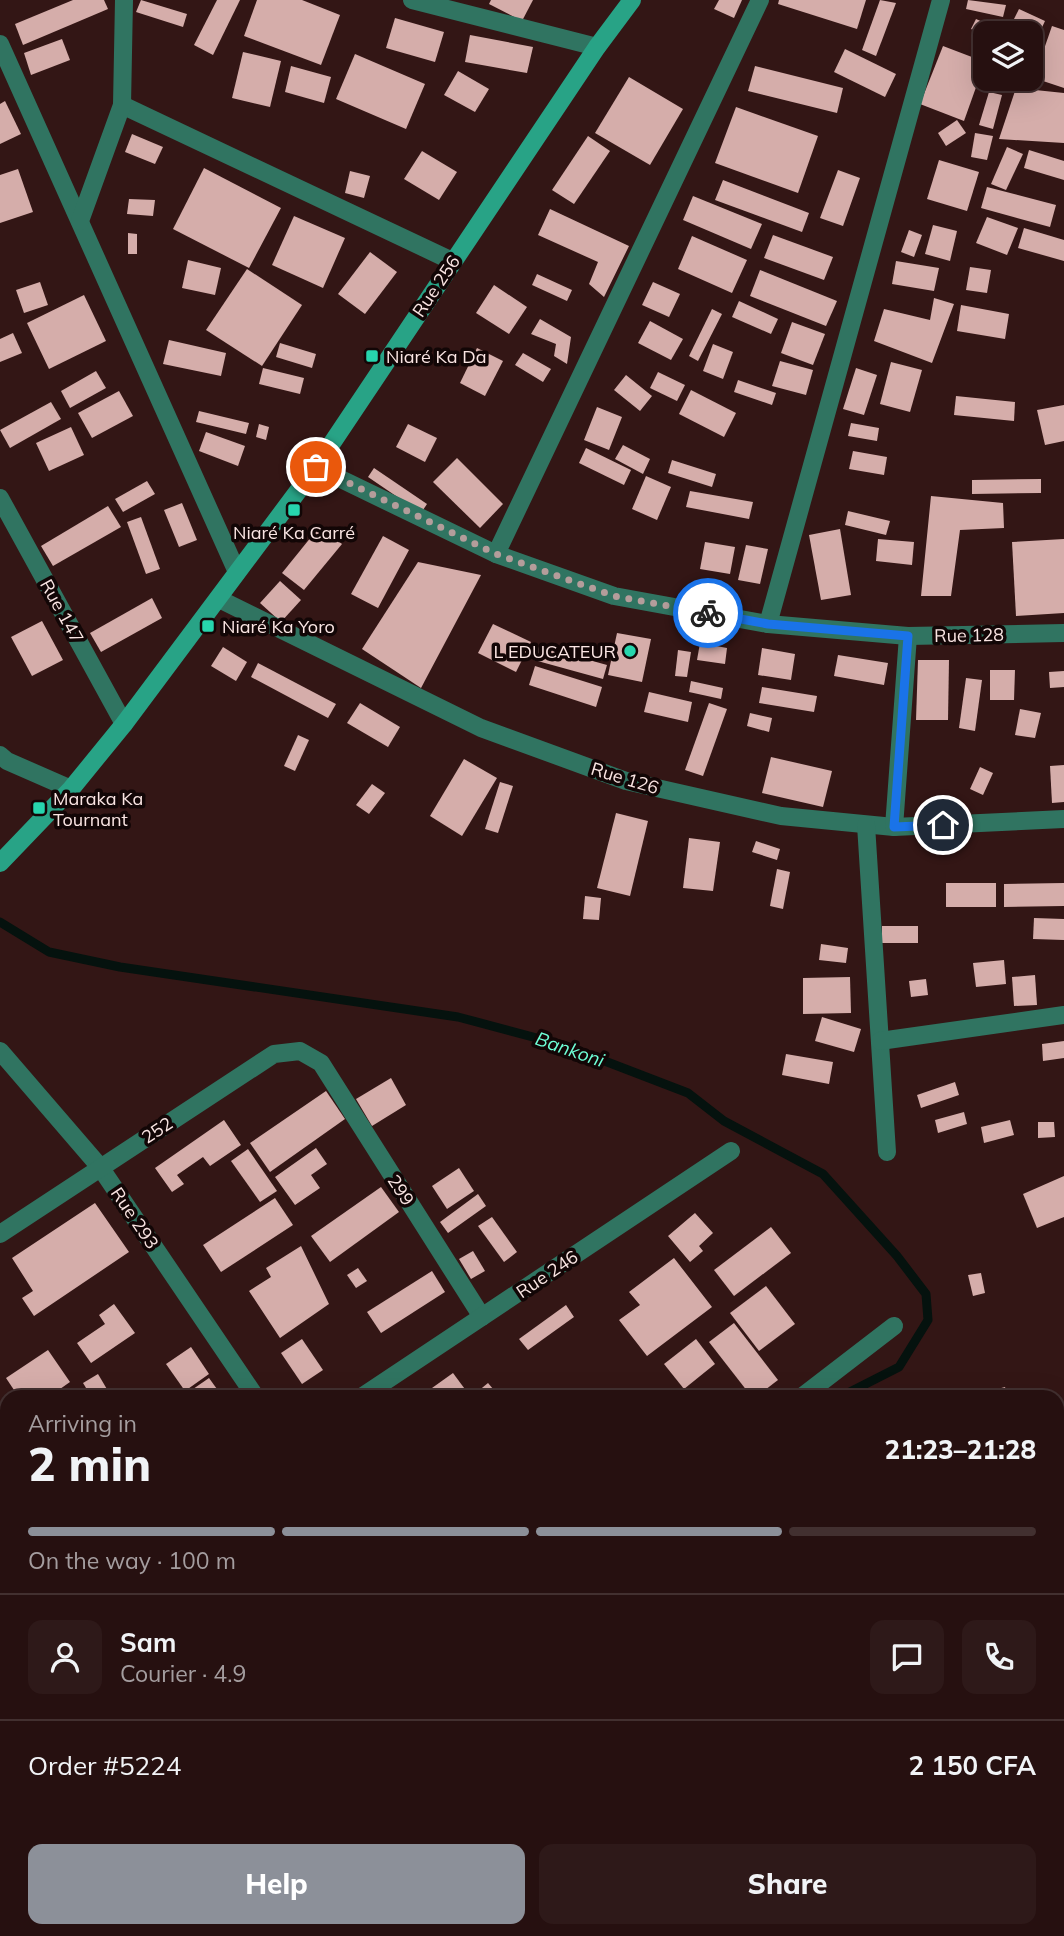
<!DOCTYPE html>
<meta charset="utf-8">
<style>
:root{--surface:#261010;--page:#2e1919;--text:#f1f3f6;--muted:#a49d9f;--line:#423030;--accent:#8c9099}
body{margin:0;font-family:Mulish,sans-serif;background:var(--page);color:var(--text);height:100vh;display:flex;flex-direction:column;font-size:26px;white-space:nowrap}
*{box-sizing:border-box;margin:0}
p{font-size:23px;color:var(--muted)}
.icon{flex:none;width:38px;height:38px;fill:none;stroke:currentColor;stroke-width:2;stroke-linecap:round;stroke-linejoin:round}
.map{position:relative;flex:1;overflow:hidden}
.drawer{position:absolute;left:0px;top:1390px;width:1064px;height:548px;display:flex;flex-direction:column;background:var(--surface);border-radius:21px 21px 0 0;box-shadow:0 7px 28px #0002,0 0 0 2px var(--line)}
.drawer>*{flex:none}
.tools{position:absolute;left:973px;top:21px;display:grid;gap:14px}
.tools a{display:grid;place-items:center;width:70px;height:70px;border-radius:14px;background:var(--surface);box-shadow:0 7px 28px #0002,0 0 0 2px var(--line);font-size:35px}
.pin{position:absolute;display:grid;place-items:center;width:60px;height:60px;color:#fff;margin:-30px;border:4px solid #fff;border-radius:50%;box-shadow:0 2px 7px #0007}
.courier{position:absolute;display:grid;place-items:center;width:70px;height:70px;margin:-35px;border:5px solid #1a73e8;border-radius:50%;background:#fff;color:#222;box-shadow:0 2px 9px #0007}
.head em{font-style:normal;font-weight:800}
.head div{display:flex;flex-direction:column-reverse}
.head{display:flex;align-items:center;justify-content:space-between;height:119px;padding:0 28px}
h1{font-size:46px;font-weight:800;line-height:52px}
.bar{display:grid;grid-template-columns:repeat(4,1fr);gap:10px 7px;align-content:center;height:84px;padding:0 28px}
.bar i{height:9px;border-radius:5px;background:var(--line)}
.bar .active{background:var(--accent)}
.bar p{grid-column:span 4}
.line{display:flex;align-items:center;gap:18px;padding:0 28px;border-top:2px solid var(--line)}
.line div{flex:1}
.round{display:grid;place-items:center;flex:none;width:74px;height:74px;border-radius:14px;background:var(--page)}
.cta{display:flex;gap:14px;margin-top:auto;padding:14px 28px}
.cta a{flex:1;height:80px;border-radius:14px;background:var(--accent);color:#fff;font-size:28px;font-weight:800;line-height:80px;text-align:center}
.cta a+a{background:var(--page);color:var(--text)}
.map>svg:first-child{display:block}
</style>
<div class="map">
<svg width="1064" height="1936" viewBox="0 0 1064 1936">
<rect width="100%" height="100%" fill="#331615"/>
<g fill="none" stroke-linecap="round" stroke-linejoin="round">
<g stroke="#05120e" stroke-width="9">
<path d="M0 922 49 952 120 967 458 1017 563 1045 688 1093 724 1121 823 1174 897 1256 926 1294 928 1320 899 1367 842 1396"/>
<path d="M1057 1832 1064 1830"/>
</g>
</g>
<g fill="#d5adaa">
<path d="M73 0H104L108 9 23 45 15 24Z"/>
<path d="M141 0 187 14 183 27 136 12Z"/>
<path d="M217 0H240L213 55 194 45Z"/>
<path d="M257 0H302L340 15 321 65 244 36Z"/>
<path d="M491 0H533L522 21 489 4Z"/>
<path d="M719 0H742L734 18 714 9Z"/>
<path d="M779 0H866L857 29 778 4Z"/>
<path d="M880 0 896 3 876 56 862 50Z"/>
<path d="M968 0 1006 5 1003 17 966 9Z"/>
<path d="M1019 9 1045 21 1031 51V33H1007Z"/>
<path d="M395 18 444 32 435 62 386 48Z"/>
<path d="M976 19 992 26 989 33 985 35 971 29Z"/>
<path d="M1052 26 1064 30V88L1034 78Z"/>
<path d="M470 35 533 47 527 73 465 62Z"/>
<path d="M62 39 70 60 31 75 24 53Z"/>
<path d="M943 46 985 62 964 121 920 104Z"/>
<path d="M845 49 896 74 885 97 834 72Z"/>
<path d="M243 52 281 61 270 107 232 98Z"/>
<path d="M355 54 425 84 406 129 336 99Z"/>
<path d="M291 66 331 77 324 103 285 92Z"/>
<path d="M755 66 843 88 837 113 748 91Z"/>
<path d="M458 71 489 89 475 112 444 95Z"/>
<path d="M629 77 683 109 650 165 595 133Z"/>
<path d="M1016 88 1064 93V143L999 139Z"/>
<path d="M989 92 1002 95 993 129 979 125Z"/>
<path d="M5 101 21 134 0 144V104Z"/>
<path d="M736 107 818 136 798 193 715 163Z"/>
<path d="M957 120 966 133 946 146 938 133Z"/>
<path d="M975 133 993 136 987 160 971 157Z"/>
<path d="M132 134 163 147 155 164 125 152Z"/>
<path d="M588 136 610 151 574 204 552 190Z"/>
<path d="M1007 147 1023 154 1006 190 991 184Z"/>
<path d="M1029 150 1064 161V180L1024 168Z"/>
<path d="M422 151 457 172 439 200 404 179Z"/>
<path d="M939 160 979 172 967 211 927 199Z"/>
<path d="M204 168 281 208 249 268 173 229Z"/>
<path d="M18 169 33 212 0 223V175Z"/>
<path d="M838 170 860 178 843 226 820 218Z"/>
<path d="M350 171 370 176 364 198 345 193Z"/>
<path d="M723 180 809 213 802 232 715 200Z"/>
<path d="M987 187 1056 205 1050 227 981 208Z"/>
<path d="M693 196 762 224 751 249 683 220Z"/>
<path d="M129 199 155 200 153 216 127 214Z"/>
<path d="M550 209 629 246 604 297 589 284 598 262 538 235Z"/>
<path d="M294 216 345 238 323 288 272 265Z"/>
<path d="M987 217 1018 228 1007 255 976 243Z"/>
<path d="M933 225 957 231 950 261 925 254Z"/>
<path d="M1024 228 1064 240V261L1018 248Z"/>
<path d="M909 230 922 235 914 257 901 252Z"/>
<path d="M128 233 137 234V254H128Z"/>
<path d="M773 235 833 257 824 280 764 258Z"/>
<path d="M692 236 747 260 732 293 678 269Z"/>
<path d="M370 252 397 272 365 314 338 294Z"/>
<path d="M188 260 221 268 215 295 182 288Z"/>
<path d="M896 261 939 268 934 291 892 284Z"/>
<path d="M970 267 991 270 987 293 966 290Z"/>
<path d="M247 269 302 305 262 366 206 330Z"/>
<path d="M760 270 837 301 826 326 750 296Z"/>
<path d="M537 274 572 290 567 301 532 285Z"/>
<path d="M40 282 48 305 24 313 16 290Z"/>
<path d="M653 282 680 294 669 317 642 305Z"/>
<path d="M494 285 527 307 509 334 476 313Z"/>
<path d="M84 295 106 341 49 369 27 323Z"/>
<path d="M934 298 954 304 932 363 874 341 884 309 930 320Z"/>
<path d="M739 301 778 319 771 334 732 317Z"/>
<path d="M961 305 1009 314 1005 339 957 331Z"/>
<path d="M712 309 722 314 698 361 689 356Z"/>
<path d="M540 319 571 337 567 364 554 356 556 344 531 334Z"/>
<path d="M650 321 683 339 671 360 638 343Z"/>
<path d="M792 322 825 334 813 365 781 353Z"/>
<path d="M13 333 22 353 0 362V339Z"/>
<path d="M169 340 226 353 221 376 163 364Z"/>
<path d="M280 343 316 354 312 368 276 357Z"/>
<path d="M713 344 733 352 723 379 703 371Z"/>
<path d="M477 348 503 361 485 396 460 383Z"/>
<path d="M523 353 551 369 543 382 515 365Z"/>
<path d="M780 361 813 370 806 395 772 386Z"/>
<path d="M891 362 922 370 910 412 880 404Z"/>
<path d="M263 368 304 378 300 394 259 384Z"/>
<path d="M856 368 877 375 864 415 843 409Z"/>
<path d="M96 371 106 388 70 408 61 391Z"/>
<path d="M658 372 685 385 677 401 650 388Z"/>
<path d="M626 375 652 396 640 411 614 390Z"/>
<path d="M738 380 776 393 772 405 734 392Z"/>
<path d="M691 390 736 413 724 437 679 414Z"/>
<path d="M119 391 133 416 92 438 78 413Z"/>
<path d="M956 396 1015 402 1014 421 954 415Z"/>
<path d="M51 402 61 419 10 448 0 430Z"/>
<path d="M1064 405V441L1045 445 1037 410Z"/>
<path d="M597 407 622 417 609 450 584 440Z"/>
<path d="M199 411 249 423 246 434 196 422Z"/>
<path d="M851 423 879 428 877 441 848 436Z"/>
<path d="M259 424 269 427 266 440 256 437Z"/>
<path d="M408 424 437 438 425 462 396 447Z"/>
<path d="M71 427 84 455 49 471 36 443Z"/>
<path d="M206 432 245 446 238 466 199 451Z"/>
<path d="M623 445 650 459 643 474 615 459Z"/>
<path d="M586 448 631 470 624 485 579 463Z"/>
<path d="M853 451 887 457 884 475 849 469Z"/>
<path d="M457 458 503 504 480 528 433 482Z"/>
<path d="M672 460 716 474 712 487 668 473Z"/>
<path d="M374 468 427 504 421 513 368 477Z"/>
<path d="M646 476 671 487 657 520 632 509Z"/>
<path d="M1041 479V493L972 494V480Z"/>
<path d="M147 481 155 494 123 512 115 499Z"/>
<path d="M690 491 753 502 749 519 686 507Z"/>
<path d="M931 496 1003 503 1004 528 960 530 951 596H921Z"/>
<path d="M182 503 197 540 179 547 164 510Z"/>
<path d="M108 506 121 527 53 566 41 546Z"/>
<path d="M848 511 890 521 886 535 845 525Z"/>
<path d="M141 517 160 569 146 574 127 522Z"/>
<path d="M320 526 342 544 304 590 282 573Z"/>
<path d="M840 529 851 595 821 600 809 535Z"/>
<path d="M383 536 409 550 378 608 351 594Z"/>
<path d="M878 539 914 542 912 565 876 561Z"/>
<path d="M1064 539V613L1016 616 1012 542Z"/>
<path d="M705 542 735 547 730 574 700 569Z"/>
<path d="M746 545 768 549 760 584 738 580Z"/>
<path d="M418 562 481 575 421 688 362 649Z"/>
<path d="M280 581 301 600 281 622 260 603Z"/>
<path d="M152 598 162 618 101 652 90 633Z"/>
<path d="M42 621 63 660 32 676 11 637Z"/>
<path d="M493 624 531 642 516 672 478 653Z"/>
<path d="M617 633 651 639 642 682 608 675Z"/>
<path d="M700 643 727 648 725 664 697 660Z"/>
<path d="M539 646 607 665 603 679 534 660Z"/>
<path d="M223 647 247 662 236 681 211 666Z"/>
<path d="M762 648 795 654 791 680 758 675Z"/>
<path d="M678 650 691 652 687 677 675 676Z"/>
<path d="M838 655 888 663 884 685 834 676Z"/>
<path d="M918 660H949L948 720H916Z"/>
<path d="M258 663 336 704 328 718 251 677Z"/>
<path d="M535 666 602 687 596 707 529 685Z"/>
<path d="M990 670H1015L1014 700H990Z"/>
<path d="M1064 671V687L1050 688 1049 672Z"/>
<path d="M966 678 982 680 975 731 959 728Z"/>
<path d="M691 681 723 688 721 699 689 692Z"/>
<path d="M762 687 817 696 814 712 759 703Z"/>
<path d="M649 692 692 702 688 722 644 712Z"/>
<path d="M360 703 400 727 388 747 347 723Z"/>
<path d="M709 703 727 709 703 776 685 770Z"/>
<path d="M1020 709 1041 713 1035 738 1015 735Z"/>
<path d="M750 713 772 718 769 732 747 726Z"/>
<path d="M298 735 309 740 295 771 284 766Z"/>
<path d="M771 757 832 771 823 807 762 793Z"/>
<path d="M464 759 497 778 462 836 430 816Z"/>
<path d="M1064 765V802L1052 803 1050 766Z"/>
<path d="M980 767 993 773 983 795 970 789Z"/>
<path d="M500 782 513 786 498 833 485 829Z"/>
<path d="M372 784 385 793 369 814 356 805Z"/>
<path d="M616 813 648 821 630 896 597 888Z"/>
<path d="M689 838 720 842 713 891 683 888Z"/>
<path d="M756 841 780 849 777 860 752 852Z"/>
<path d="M777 869 790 872 783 909 770 906Z"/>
<rect x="946" y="883" width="50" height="24"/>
<path d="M1064 883V906L1004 907V884Z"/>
<path d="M585 896 601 898 599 920 583 919Z"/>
<path d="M1034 918 1064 919V940L1033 939Z"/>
<rect x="882" y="926" width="36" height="17"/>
<path d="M821 944 848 948 846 963 819 960Z"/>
<path d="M1004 960 1006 984 976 987 973 963Z"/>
<path d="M1035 975 1037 1005 1014 1006 1012 977Z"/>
<path d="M850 977 851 1013 803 1014V978Z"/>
<path d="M926 979 928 995 911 997 909 981Z"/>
<path d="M822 1017 861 1029 854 1052 815 1041Z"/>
<path d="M1064 1041V1058L1043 1061 1042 1044Z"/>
<path d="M786 1054 833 1062 829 1084 782 1075Z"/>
<path d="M391 1078 406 1105 372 1126 356 1099Z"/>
<path d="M955 1082 959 1095 921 1108 917 1095Z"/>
<path d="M326 1091 345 1119 270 1172 250 1143Z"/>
<path d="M964 1112 967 1124 938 1133 935 1120Z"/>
<path d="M224 1120 241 1145 210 1166 203 1157 177 1175 184 1184 172 1192 155 1168Z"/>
<path d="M1010 1120 1014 1135 984 1143 981 1127Z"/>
<path d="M1038 1122H1054L1055 1137 1038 1138Z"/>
<path d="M316 1148 327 1164 311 1175 320 1188 295 1205 275 1177Z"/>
<path d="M248 1149 277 1191 260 1202 231 1161Z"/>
<path d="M459 1168 474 1191 447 1209 432 1186Z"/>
<path d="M1064 1176V1217L1037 1228 1023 1194Z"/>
<path d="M381 1187 399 1212 330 1262 311 1236Z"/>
<path d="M478 1194 486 1206 448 1233 440 1222Z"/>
<path d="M275 1198 293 1225 221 1272 203 1245Z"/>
<path d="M95 1203 129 1252 34 1316 22 1298 33 1291 12 1258Z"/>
<path d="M695 1213 713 1233 699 1246 703 1251 690 1262 668 1236Z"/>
<path d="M492 1217 517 1252 504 1262 478 1226Z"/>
<path d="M771 1227 791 1253 734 1296 714 1270Z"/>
<path d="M301 1246 329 1304 280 1338 249 1291 271 1277 266 1268Z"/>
<path d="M473 1251 485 1271 471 1279 459 1259Z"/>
<path d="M674 1258 712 1307 647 1356 619 1320 640 1305 629 1292Z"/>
<path d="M358 1268 367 1281 356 1288 347 1275Z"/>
<path d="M432 1271 445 1292 381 1333 367 1312Z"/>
<path d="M981 1273 985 1293 973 1296 968 1275Z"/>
<path d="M766 1286 795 1324 759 1351 730 1313Z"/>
<path d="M114 1304 135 1333 91 1363 77 1343 105 1324 99 1315Z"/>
<path d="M566 1305 574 1317 528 1350 519 1339Z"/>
<path d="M734 1323 778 1380 757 1396H751L709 1342Z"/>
<path d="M302 1339 323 1370 302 1384 281 1353Z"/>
<path d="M696 1339 715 1364 684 1389 664 1364Z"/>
<path d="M191 1347 209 1374 185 1391 166 1364Z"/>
<path d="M48 1350 70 1382 50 1396H18L6 1378Z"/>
<path d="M453 1373 470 1396H428L425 1393Z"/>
<path d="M98 1374 111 1396H91L83 1383Z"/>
<path d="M209 1378 222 1396H183Z"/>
<path d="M488 1383 499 1396H482L477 1392Z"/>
<path d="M1005 1387 1008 1396H972Z"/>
<path d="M1064 1446V1488L1057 1492V1450Z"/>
<path d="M7 1495V1571L0 1576V1499Z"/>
<path d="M332 1930H383L375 1936H336Z"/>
</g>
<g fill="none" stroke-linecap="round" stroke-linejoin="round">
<g stroke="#307461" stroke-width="18">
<path d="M412 0 597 47"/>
<path d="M0 44 237 572"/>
<path d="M122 105 452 261"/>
<path d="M80 221 122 105 124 0"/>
<path d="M316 467 496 554 614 596 768 624 908 636 1064 633"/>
<path d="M0 498 124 724"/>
<path d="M496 554 760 0"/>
<path d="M219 599 481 728 626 781 781 816 894 827 1064 819"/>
<path d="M768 624 941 0"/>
<path d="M0 755 7 761 71 789"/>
<path d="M866 825 887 1152"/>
<path d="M894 827 908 636"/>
<path d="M880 1041 1064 1015"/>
<path d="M0 1051 100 1167 255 1396"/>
<path d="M0 1234 274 1054 300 1051 321 1063 482 1317"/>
<path d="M363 1396 731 1151"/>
<path d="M803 1396 894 1326"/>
<path d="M0 1639 7 1634"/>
<path d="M614 1930 618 1936"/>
<path d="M876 1930 950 1936"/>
<path d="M165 1936 174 1930"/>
</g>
<g stroke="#28a386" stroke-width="18">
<path d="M0 863 71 789 124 724 316 467 597 47 632 0"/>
<path d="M1057 1625 1064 1618"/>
<path d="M735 1936 741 1930"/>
</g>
</g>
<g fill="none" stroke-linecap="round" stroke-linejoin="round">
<path stroke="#b49d9b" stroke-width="7" stroke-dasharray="0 12.6" d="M316 467 496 554 614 596 708 613"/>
<path stroke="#1a73e8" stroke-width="9" d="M708 613 768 624 908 636 894 827 943 825"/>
</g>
<g fill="#27d5ad" stroke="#120606" stroke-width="2.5">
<rect x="365" y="349" width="14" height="14" rx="3.5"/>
<rect x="287" y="503" width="14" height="14" rx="3.5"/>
<rect x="201" y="619" width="14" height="14" rx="3.5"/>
<circle cx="630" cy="651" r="7"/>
<rect x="32" y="801" width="14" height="14" rx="3.5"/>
</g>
<g text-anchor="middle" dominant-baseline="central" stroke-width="7" stroke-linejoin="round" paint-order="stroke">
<g font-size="18" fill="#fae5e3" stroke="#120606">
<text transform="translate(436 286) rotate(-56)">Rue 256</text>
<text transform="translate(62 611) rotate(61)">Rue 147</text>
<text transform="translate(969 635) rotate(-1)">Rue 128</text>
<text transform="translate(625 778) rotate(17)">Rue 126</text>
<text transform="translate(157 1130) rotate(-33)">252</text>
<text transform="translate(401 1190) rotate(57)">299</text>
<text transform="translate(135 1218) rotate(56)">Rue 293</text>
<text transform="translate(547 1274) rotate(-34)">Rue 246</text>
</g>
<g font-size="18" fill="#fae5e3" stroke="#120606" text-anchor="start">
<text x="386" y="356">Niaré Ka Da</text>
<text x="294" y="532" text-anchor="middle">Niaré Ka Carré</text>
<text x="222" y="626">Niaré Ka Yoro</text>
<text x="616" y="651" text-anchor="end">L EDUCATEUR</text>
<text x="53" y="798">Maraka Ka<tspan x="53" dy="21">Tournant</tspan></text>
</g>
<g font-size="19" font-style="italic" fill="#6effd7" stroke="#120606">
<text transform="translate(570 1049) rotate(19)">Bankoni</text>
</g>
</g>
</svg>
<div class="tools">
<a><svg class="icon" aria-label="layers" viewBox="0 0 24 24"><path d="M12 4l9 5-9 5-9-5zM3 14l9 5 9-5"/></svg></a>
</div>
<div class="pin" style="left:316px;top:467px;background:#ea580c"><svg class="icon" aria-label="bag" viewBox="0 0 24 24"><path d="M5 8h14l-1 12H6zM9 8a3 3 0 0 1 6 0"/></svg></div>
<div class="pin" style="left:943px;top:825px;background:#1f2937"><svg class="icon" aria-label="home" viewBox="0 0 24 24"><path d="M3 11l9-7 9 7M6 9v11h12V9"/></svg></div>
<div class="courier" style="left:708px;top:613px"><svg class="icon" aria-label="bike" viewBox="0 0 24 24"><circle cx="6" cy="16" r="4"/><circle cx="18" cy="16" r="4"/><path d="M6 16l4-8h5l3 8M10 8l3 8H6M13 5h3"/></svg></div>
<section class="drawer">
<div class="head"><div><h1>2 min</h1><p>Arriving in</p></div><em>21:23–21:28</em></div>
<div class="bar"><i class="active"></i><i class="active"></i><i class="active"></i><i></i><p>On the way · 100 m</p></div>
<div class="line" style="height:126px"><a class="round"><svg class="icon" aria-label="person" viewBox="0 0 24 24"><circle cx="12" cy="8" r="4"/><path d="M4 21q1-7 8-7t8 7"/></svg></a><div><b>Sam</b><p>Courier · 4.9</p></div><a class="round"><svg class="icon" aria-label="chat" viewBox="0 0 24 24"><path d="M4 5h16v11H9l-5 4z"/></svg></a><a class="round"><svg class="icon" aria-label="phone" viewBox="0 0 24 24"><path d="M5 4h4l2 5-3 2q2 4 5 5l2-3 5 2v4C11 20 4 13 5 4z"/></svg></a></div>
<div class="line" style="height:91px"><div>Order #5224</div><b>2 150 CFA</b></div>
<div class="cta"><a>Help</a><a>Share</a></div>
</section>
</div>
